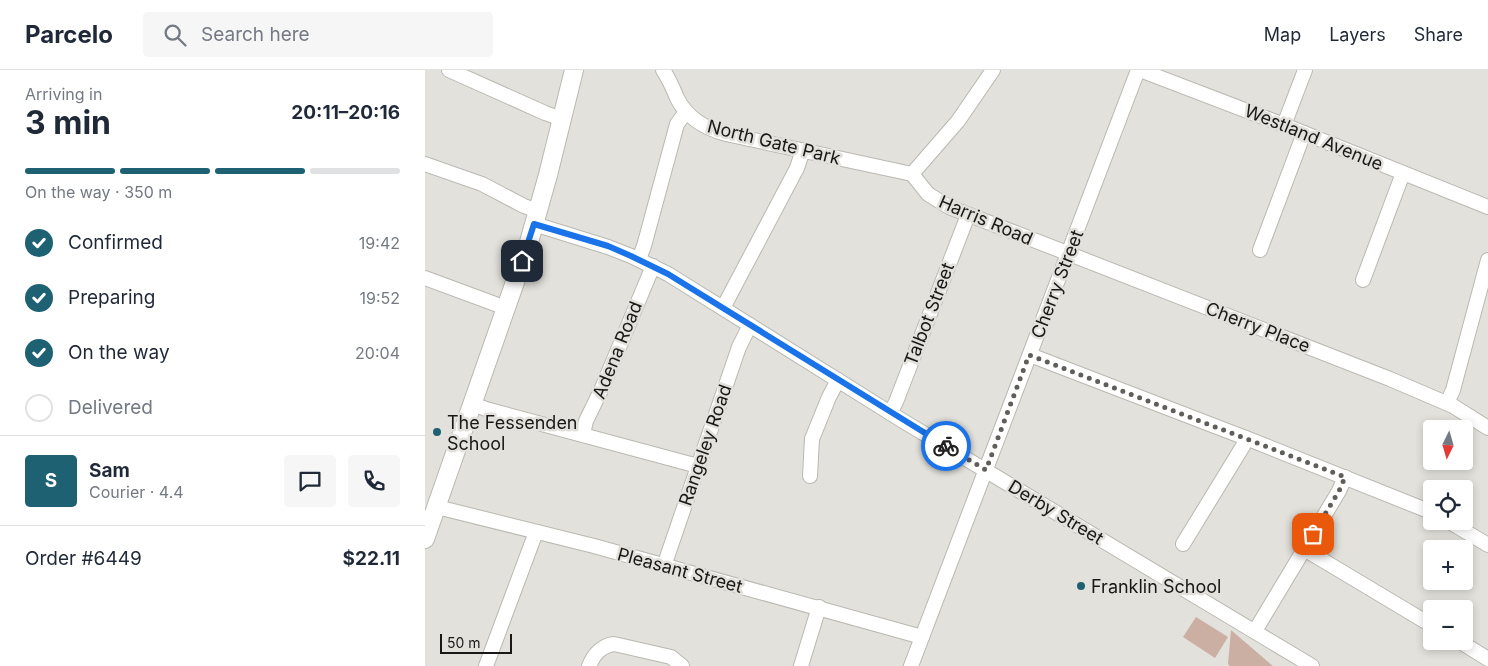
<!DOCTYPE html>
<meta charset="utf-8">
<style>
:root{--surface:#fff;--page:#f6f6f7;--text:#1f2937;--muted:#747a83;--line:#e0e1e3;--accent:#1d6173}
body{margin:0;font-family:Inter,sans-serif;background:var(--page);color:var(--text);height:100vh;display:flex;flex-direction:column;font-size:19px;white-space:nowrap}
*{box-sizing:border-box;margin:0}
p{font-size:16px;color:var(--muted)}
.icon{flex:none;width:28px;height:28px;fill:none;stroke:currentColor;stroke-width:2;stroke-linecap:round;stroke-linejoin:round}
.map{position:relative;flex:1;overflow:hidden}
.drawer{display:flex;flex-direction:column;background:var(--surface);width:425px}
.drawer>*{flex:none}
.needle{width:32px;rotate:185deg}
.fabs{position:absolute;left:998px;top:350px;display:grid;gap:10px}
.fabs a{display:grid;place-items:center;width:50px;height:50px;border-radius:5px;background:var(--surface);box-shadow:0 2px 8px #0003;font-size:25px}
.scale{position:absolute;left:15px;bottom:12px;width:72px;box-sizing:border-box;padding-left:5px;border:2px solid #191816;border-top:0;font-size:14px;line-height:18px;white-space:nowrap;color:#191816;-webkit-text-stroke:4px #e3e1db;paint-order:stroke}
.pin{position:absolute;display:grid;place-items:center;width:42px;height:42px;color:#fff;margin:-21px;border-radius:10px;box-shadow:0 2px 8px #0006}
.courier{position:absolute;display:grid;place-items:center;width:50px;height:50px;margin:-25px;border:4px solid #1a73e8;border-radius:50%;background:#fff;color:#222;box-shadow:0 1px 6px #0007}
.headline em{font-style:normal;font-weight:700}
.headline div{display:flex;flex-direction:column-reverse}
.headline{display:flex;align-items:center;justify-content:space-between;height:85px;padding:0 25px}
h1{font-size:32px;font-weight:700;line-height:38px}
.bar{display:grid;grid-template-columns:repeat(4,1fr);gap:8px 5px;align-content:center;height:60px;padding:0 25px}
.bar i{height:6px;border-radius:4px;background:var(--line)}
.bar .current{background:var(--accent)}
.bar p{grid-column:span 4}
.line{display:flex;align-items:center;gap:12px;padding:0 25px;border-top:1px solid var(--line)}
.line div{flex:1}
.round{display:grid;place-items:center;flex:none;width:52px;height:52px;border-radius:5px;background:var(--page)}
ol{padding:0 25px;list-style:none}
li{display:flex;align-items:center;gap:15px;height:55px}
li p{margin-inline-start:auto}
li .icon{padding:5px;border-radius:50%;background:var(--accent);color:#fff;stroke-width:4}
li:last-child{color:var(--muted)}
li i{width:28px;height:28px;border:2px solid var(--line);border-radius:50%}
header{display:flex;align-items:center;gap:30px;box-sizing:border-box;height:70px;padding:0 25px;background:var(--surface);border-bottom:1px solid var(--line)}
header strong{font-size:24px}
nav{display:flex;gap:28px;margin-inline-start:auto;font-size:18px}
.search{width:350px;height:45px;background:var(--page);display:flex;align-items:center;gap:12px;box-sizing:border-box;padding:0 18px;border-radius:5px;color:var(--muted);font-size:19px}
main{display:flex;flex:1;min-height:0}
.map>svg:first-child{display:block}
</style>
<header>
<strong>Parcelo</strong>
<div class="search"><svg class="icon" aria-label="search" viewBox="0 0 24 24"><circle cx="10" cy="10" r="6"/><path d="M15 15l6 6"/></svg>Search here</div>
<nav><a>Map</a><a>Layers</a><a>Share</a></nav>
</header>
<main>
<section class="drawer">
<div class="headline"><div><h1>3 min</h1><p>Arriving in</p></div><em>20:11–20:16</em></div>
<div class="bar"><i class="current"></i><i class="current"></i><i class="current"></i><i></i><p>On the way · 350 m</p></div>
<ol>
<li><svg class="icon" aria-label="check" viewBox="0 0 24 24"><path d="M5 12l5 5 9-10"/></svg>Confirmed<p>19:42</p></li>
<li><svg class="icon" aria-label="check" viewBox="0 0 24 24"><path d="M5 12l5 5 9-10"/></svg>Preparing<p>19:52</p></li>
<li><svg class="icon" aria-label="check" viewBox="0 0 24 24"><path d="M5 12l5 5 9-10"/></svg>On the way<p>20:04</p></li>
<li><i></i>Delivered</li>
</ol>
<div class="line" style="height:90px"><b class="round" style="background:var(--accent);color:#fff">S</b><div><b>Sam</b><p>Courier · 4.4</p></div><a class="round"><svg class="icon" aria-label="chat" viewBox="0 0 24 24"><path d="M4 5h16v11H9l-5 4z"/></svg></a><a class="round"><svg class="icon" aria-label="phone" viewBox="0 0 24 24"><path d="M5 4h4l2 5-3 2q2 4 5 5l2-3 5 2v4C11 20 4 13 5 4z"/></svg></a></div>
<div class="line" style="height:65px"><div>Order #6449</div><b>$22.11</b></div>
</section>
<div class="map">
<svg width="1063" height="596" viewBox="0 0 1063 596">
<rect width="100%" height="100%" fill="#e3e1db"/>
<g fill="#cbafa3">
<path d="M771 547 803 567 790 588 758 567Z"/>
<path d="M806 560 848 596H805L803 594Z"/>
</g>
<g fill="none" stroke-linecap="round" stroke-linejoin="round">
<defs>
<g id="minor">
<path d="M24 0 120 43 137 49"/>
<path d="M238 0C244 9 248 18 252 28 262 48 279 58 301 64L487 104"/>
<path d="M715 0 859 55 1063 137"/>
<path d="M859 55 880 0"/>
<path d="M0 94 57 114 99 136 113 141"/>
<path d="M487 104 503 124 524 137 965 309 1028 336 1063 358"/>
<path d="M487 104 533 51 568 0"/>
<path d="M109 154 183 177 206 186 243 204 478 351 887 596"/>
<path d="M835 180 879 63"/>
<path d="M214 189 219 176 252 54 261 42"/>
<path d="M0 208 81 238"/>
<path d="M938 210 978 103"/>
<path d="M298 238 372 98 378 80"/>
<path d="M605 285 826 370 1006 442"/>
<path d="M1022 333 1028 320 1063 190"/>
<path d="M48 334 61 339 273 396"/>
<path d="M465 343 471 332 543 145"/>
<path d="M158 364 161 351 177 318 228 196"/>
<path d="M385 406 387 369 404 327 413 310"/>
<path d="M12 437 169 476 497 567"/>
<path d="M1023 451 1063 475"/>
<path d="M758 474 818 376 821 368"/>
<path d="M879 479 1006 555"/>
<path d="M239 496 314 277 325 255"/>
<path d="M830 561 914 421 920 407"/>
<path d="M1034 571 1063 589"/>
<path d="M61 596 111 462"/>
<path d="M164 596C169 584 176 576 189 574L246 587 257 596"/>
<path d="M376 596 394 537"/>
<path d="M486 596 713 0"/>
</g>
<path id="major" d="M0 469 104 172 123 105 149 0"/>
</defs>
<use href="#minor" stroke="#b9b8b1" stroke-width="16"/>
<use href="#major" stroke="#b9b8b1" stroke-width="20"/>
<use href="#minor" stroke="#fff" stroke-width="14"/>
<use href="#major" stroke="#fff" stroke-width="18"/>
</g>
<g fill="none" stroke-linecap="round" stroke-linejoin="round">
<path stroke="#605e5b" stroke-width="5" stroke-dasharray="0 9" d="M521 376 561 400 604 285 920 407 914 421 888 464"/>
<path stroke="#1a73e8" stroke-width="6" d="M97 191 109 154 183 176 206 186 243 204 521 376"/>
</g>
<g fill="#1d6173" stroke="#e3e1db" stroke-width="2">
<circle cx="12" cy="362" r="5"/>
<circle cx="656" cy="516" r="5"/>
</g>
<g text-anchor="middle" dominant-baseline="central" stroke-width="5" stroke-linejoin="round" paint-order="stroke">
<g font-size="18" fill="#191816" stroke="#e3e1db">
<text transform="translate(889 67) rotate(22)">Westland Avenue</text>
<text transform="translate(349 72) rotate(14)">North Gate Park</text>
<text transform="translate(561 150) rotate(23)">Harris Road</text>
<text transform="translate(632 214) rotate(-69)">Cherry Street</text>
<text transform="translate(504 244) rotate(-69)">Talbot Street</text>
<text transform="translate(833 257) rotate(21)">Cherry Place</text>
<text transform="translate(192 280) rotate(-68)">Adena Road</text>
<text transform="translate(280 375) rotate(-71)">Rangeley Road</text>
<text transform="translate(631 442) rotate(31)">Derby Street</text>
<text transform="translate(255 500) rotate(15)">Pleasant Street</text>
</g>
<g font-size="18" fill="#191816" stroke="#e3e1db" text-anchor="start">
<text x="22" y="352">The Fessenden<tspan x="22" dy="21">School</tspan></text>
<text x="666" y="516">Franklin School</text>
</g>
</g>
</svg>
<div class="fabs">
<a><svg class="needle" viewBox="-14 -14 28 28"><path d="M0-13l5 13h-10z" fill="#e53935"/><path d="M0 13l5-13h-10z" fill="#747a83"/></svg></a>
<a><svg class="icon" aria-label="locate" viewBox="0 0 24 24"><circle cx="12" cy="12" r="6"/><path d="M12 2v4M12 18v4M2 12h4M18 12h4"/></svg></a>
<a>+</a>
<a>−</a>
</div>
<div class="scale">50 m</div>
<div class="pin" style="left:888px;top:464px;background:#ea580c"><svg class="icon" aria-label="bag" viewBox="0 0 24 24"><path d="M5 8h14l-1 12H6zM9 8a3 3 0 0 1 6 0"/></svg></div>
<div class="pin" style="left:97px;top:191px;background:#1f2937"><svg class="icon" aria-label="home" viewBox="0 0 24 24"><path d="M3 11l9-7 9 7M6 9v11h12V9"/></svg></div>
<div class="courier" style="left:521px;top:376px"><svg class="icon" aria-label="bike" viewBox="0 0 24 24"><circle cx="6" cy="16" r="4"/><circle cx="18" cy="16" r="4"/><path d="M6 16l4-8h5l3 8M10 8l3 8H6M13 5h3"/></svg></div>
</div>
</main>
